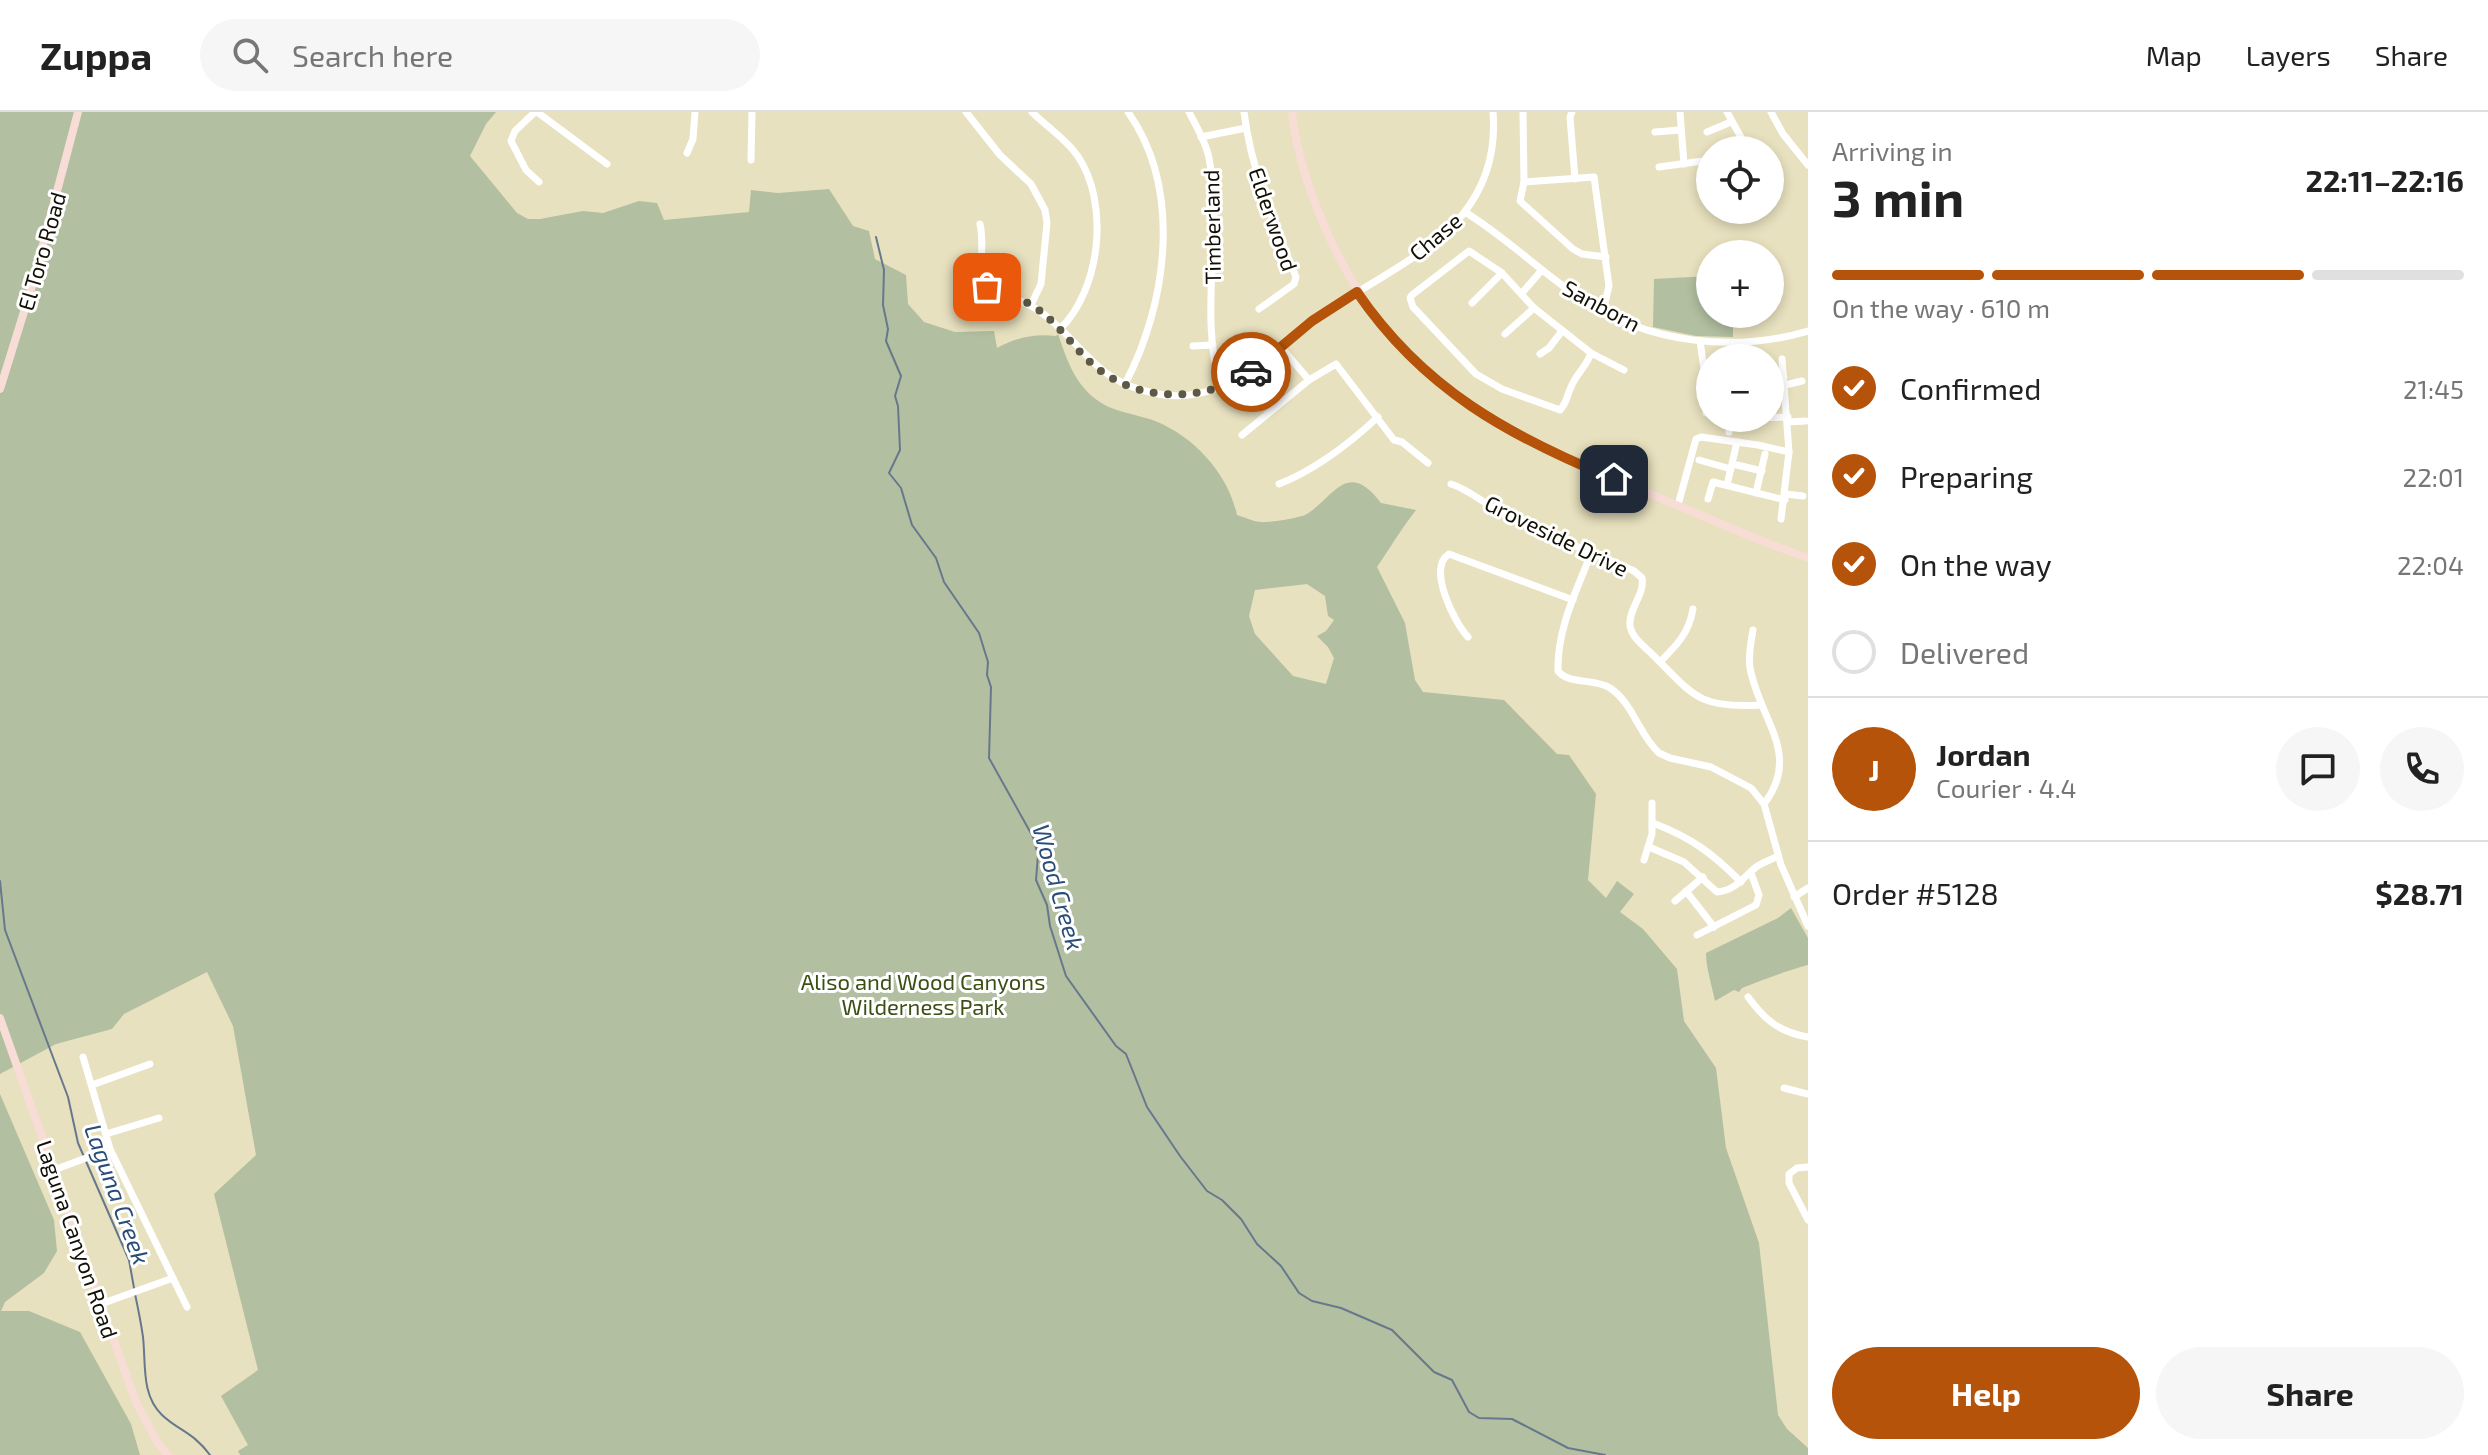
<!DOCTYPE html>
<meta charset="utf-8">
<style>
:root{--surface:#fff;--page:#f6f6f6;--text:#222;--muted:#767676;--line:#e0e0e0;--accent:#b45309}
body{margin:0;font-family:"Exo 2",sans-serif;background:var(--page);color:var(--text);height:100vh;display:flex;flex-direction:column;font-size:30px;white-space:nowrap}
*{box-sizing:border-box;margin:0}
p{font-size:26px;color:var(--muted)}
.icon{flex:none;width:44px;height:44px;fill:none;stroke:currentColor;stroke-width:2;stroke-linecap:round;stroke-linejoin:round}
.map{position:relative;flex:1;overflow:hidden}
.side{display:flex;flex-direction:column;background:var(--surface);width:680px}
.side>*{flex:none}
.buttons{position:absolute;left:1696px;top:24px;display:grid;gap:16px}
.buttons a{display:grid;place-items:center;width:88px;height:88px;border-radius:50%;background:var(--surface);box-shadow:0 4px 12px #0003;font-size:40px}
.pin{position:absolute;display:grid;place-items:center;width:68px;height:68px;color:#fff;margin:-34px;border-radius:16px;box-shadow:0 4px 12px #0006}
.courier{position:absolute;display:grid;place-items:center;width:80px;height:80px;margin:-40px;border:6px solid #b45309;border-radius:50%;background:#fff;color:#222;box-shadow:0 2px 10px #0007}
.head em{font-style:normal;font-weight:700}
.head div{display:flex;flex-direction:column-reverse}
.head{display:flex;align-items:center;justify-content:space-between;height:136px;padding:0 24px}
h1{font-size:52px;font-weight:700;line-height:60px}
.bar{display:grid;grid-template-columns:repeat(4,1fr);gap:12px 8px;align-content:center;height:96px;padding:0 24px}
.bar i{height:10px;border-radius:6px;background:var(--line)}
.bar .current{background:var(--accent)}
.bar p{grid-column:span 4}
.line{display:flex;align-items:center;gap:20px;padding:0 24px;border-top:2px solid var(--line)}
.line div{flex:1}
.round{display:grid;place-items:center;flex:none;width:84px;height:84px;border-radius:42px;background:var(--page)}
ol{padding:0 24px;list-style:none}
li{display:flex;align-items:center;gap:24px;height:88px}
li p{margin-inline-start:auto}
li .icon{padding:8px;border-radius:50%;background:var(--accent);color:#fff;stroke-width:4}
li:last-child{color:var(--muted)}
li i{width:44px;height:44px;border:4px solid var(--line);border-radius:50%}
.action{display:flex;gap:16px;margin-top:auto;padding:16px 24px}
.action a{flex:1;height:92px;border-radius:48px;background:var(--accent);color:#fff;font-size:32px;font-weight:700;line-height:92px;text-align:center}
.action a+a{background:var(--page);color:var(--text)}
header{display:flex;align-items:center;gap:48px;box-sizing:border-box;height:112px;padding:0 40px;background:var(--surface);border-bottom:2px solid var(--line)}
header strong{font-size:38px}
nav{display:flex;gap:44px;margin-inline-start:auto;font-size:28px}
.search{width:560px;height:72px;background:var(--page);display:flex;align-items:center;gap:20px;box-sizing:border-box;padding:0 28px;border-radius:44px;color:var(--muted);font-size:30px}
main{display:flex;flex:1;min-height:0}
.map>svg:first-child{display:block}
</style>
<header>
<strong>Zuppa</strong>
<div class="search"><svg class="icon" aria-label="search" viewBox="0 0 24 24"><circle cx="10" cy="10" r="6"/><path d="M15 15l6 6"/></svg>Search here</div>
<nav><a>Map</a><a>Layers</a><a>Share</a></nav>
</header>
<main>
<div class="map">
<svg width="1808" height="1343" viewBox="0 0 1808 1343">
<rect width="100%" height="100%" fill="#e8e1bf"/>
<g fill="#b2bfa0" fill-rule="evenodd">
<path d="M0 0H496L486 12 470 44 517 101 528 107H540L583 99 603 101 639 89 657 91 664 108 749 100 751 78 778 81 829 77 853 114 869 119 875 147 906 163 908 192 924 210 955 220 994 219 997 236C1015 226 1035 221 1056 224L1058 222C1066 245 1073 268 1093 285 1112 301 1134 301 1155 309 1195 325 1228 362 1237 403 1244 405 1254 410 1261 410 1268 411 1299 406 1305 403 1333 388 1346 345 1381 391L1416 398C1401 417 1390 436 1377 455L1405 511 1415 568 1423 580 1504 588 1557 642 1569 643 1596 682 1588 768 1606 786 1617 769 1634 782 1620 800 1643 817 1677 857 1684 909 1716 956 1726 1036 1759 1131 1778 1303 1787 1317 1808 1336V1343H240L238 1339 248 1333 221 1284 258 1258 214 1082 256 1043 233 914 207 860 124 902 112 917 56 932 0 962ZM1307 472 1325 484 1328 504 1334 508 1326 519 1317 524 1328 535 1334 546 1326 572 1293 564 1255 522 1249 504 1255 478Z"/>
<path d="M1710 164V202H1733V225L1696 224 1653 215 1654 167Z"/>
<path d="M1791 796 1808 826V853C1785 859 1763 868 1742 876L1739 880 1734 878 1715 889C1712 874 1706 856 1706 841L1778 806Z"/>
<path d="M0 982 54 1108 57 1139 44 1161 5 1190 1 1199H29L80 1220 131 1312 140 1343H0Z"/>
</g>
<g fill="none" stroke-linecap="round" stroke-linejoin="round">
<g stroke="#67788d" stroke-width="2">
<path d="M876 125 884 158 883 193 888 217 886 229 901 264 895 284 898 294 900 338 889 361 901 376 912 413 936 446 944 470 979 521 988 550 987 563 991 575 989 646 1033 725 1038 743 1036 768 1047 793 1050 814 1066 864 1116 934 1126 942 1147 995 1180 1044 1207 1079 1222 1088 1241 1107 1257 1132 1281 1154 1299 1181 1312 1189 1341 1196 1392 1218 1434 1260 1452 1268 1469 1300 1479 1306 1512 1307 1568 1336 1605 1343"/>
<path d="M0 769 5 818 68 985 78 1031 129 1148 134 1176"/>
<path d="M135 1182C138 1196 141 1211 143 1225 146 1252 141 1283 162 1303 179 1319 193 1320 210 1343"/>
</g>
<g stroke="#fff" stroke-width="7">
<path d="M535 0 515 19 511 29 526 58 539 70"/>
<path d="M537 0 607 52"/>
<path d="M966 0 1000 43 1031 72 1045 98 1047 111 1041 172 1031 193"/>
<path d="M1032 0C1047 15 1065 26 1077 43 1110 90 1101 177 1060 217"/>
<path d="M1189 0C1196 14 1206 30 1209 46 1223 120 1198 205 1221 275"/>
<path d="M1244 0C1251 58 1274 111 1296 165L1294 172 1259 197"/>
<path d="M1523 0 1524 70 1520 89 1573 137 1582 142 1606 145"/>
<path d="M1572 0 1570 5 1575 67"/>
<path d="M1680 0 1684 52"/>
<path d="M1727 0 1748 38"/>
<path d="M1771 0 1783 22 1808 53"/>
<path d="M1655 20 1680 18"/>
<path d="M1707 20 1731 10"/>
<path d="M1201 25 1246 16"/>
<path d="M687 41 693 27 695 0"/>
<path d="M751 48 752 0"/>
<path d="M1659 55 1710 48"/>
<path d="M1524 70 1594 65 1609 174 1603 199"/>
<path d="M1465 100C1507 126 1542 161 1583 188 1649 231 1733 241 1808 219"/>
<path d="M980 112C985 131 977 159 987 175 1008 185 1028 189 1046 204 1088 238 1097 271 1158 282 1183 287 1211 281 1234 269 1263 256 1285 228 1310 210 1355 178 1430 144 1463 102 1487 72 1496 37 1493 0"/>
<path d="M1469 139 1502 161 1534 196 1591 241C1587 254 1576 262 1571 275 1567 283 1567 291 1560 298L1502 277 1476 262 1413 195 1410 186 1412 183Z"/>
<path d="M1522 181 1542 158"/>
<path d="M1472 191 1502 161"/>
<path d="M1505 222 1534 196"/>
<path d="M1700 229 1704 257 1710 260"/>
<path d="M1193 234 1213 233"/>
<path d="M1280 234 1309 268"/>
<path d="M1591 241 1624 258"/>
<path d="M1540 242 1549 236 1562 219"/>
<path d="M1744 246V245"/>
<path d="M1770 264 1784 265"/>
<path d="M1125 272C1167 192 1183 78 1128 0"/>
<path d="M1785 273 1802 269"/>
<path d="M1706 301H1710"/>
<path d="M1746 306 1788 305"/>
<path d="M1788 310 1806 309"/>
<path d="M1729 320 1730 306"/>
<path d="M1242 323 1309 268 1336 252 1394 328 1402 330 1428 351"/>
<path d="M1699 348 1731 357"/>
<path d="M1737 353 1762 359"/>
<path d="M1279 372C1315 358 1350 331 1378 305"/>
<path d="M1451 372C1470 378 1483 391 1500 400 1543 424 1590 438 1634 459L1642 466C1645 483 1628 497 1630 514 1632 526 1644 534 1653 543 1694 584 1699 597 1761 593"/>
<path d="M1727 373 1737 330"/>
<path d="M1756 381 1765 342"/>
<path d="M1785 382 1803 384"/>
<path d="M1708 387 1713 370 1785 388"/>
<path d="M1678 393 1696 327 1701 325 1758 333 1789 340"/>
<path d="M1781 407 1789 340 1782 247"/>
<path d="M1592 439C1577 478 1557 516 1558 559 1569 573 1595 566 1610 576 1633 591 1639 623 1659 641L1670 646 1711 655 1751 676 1764 692 1781 753 1808 814"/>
<path d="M1753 518C1751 530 1748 543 1750 556 1760 609 1802 642 1764 692"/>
<path d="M1468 525C1454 510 1427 456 1449 442L1573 488"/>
<path d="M1660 550C1677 533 1689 521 1693 497"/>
<path d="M1653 711C1692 726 1712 741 1741 770"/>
<path d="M1649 735 1684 750 1717 780C1734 779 1743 766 1755 756 1760 751 1771 748 1778 744"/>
<path d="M1644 748 1652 722V691"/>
<path d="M1686 779 1714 815"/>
<path d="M1794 785 1808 776"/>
<path d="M1675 789 1703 765"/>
<path d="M1697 823 1756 793 1759 783 1751 761"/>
<path d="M1748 885C1765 908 1779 920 1808 925"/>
<path d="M83 945 110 1037 187 1195"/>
<path d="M92 973 150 952"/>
<path d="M1784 976 1808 982"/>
<path d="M106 1022 159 1006"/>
<path d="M1808 1055 1797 1056 1789 1062V1071L1808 1108"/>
<path d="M54 1058 110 1037"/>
<path d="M101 1192 173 1166"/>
</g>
<g stroke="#f8dcd6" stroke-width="8">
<path d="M1292 0C1297 47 1313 91 1333 133 1400 273 1502 321 1638 377 1681 395 1724 413 1767 431L1808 446"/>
<path d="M0 277 32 174 78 0"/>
<path d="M0 906 135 1288 157 1330 168 1343"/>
</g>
</g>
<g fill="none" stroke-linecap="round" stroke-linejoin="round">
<path stroke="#5d5946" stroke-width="8" stroke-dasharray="0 14.4" d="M987 175C1002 182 1019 185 1033 194 1056 209 1070 231 1090 250 1135 291 1201 292 1251 260"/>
<path stroke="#b45309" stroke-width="10" d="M1251 260 1312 209 1357 180C1423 277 1509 324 1614 367"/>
</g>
<g text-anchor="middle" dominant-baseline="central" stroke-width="6" stroke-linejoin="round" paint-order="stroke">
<g font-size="22" fill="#121005" stroke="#fff">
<text transform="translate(1274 107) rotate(71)">Elderwood</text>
<text transform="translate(1211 115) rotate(-91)">Timberland</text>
<text transform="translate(1435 124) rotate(-40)">Chase</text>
<text transform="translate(41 139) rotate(-74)">El Toro Road</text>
<text transform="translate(1602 193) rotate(28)">Sanborn</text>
<text transform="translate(1557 423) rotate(26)">Groveside Drive</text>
<text transform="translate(78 1127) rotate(71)">Laguna Canyon Road</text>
</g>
<g font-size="22" fill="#3c4f13" stroke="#fff">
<text x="923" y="869">Aliso and Wood Canyons<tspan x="923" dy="25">Wilderness Park</tspan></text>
</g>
<g font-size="24" font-style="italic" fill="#294c79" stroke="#fff">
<text transform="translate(1059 775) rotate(74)">Wood Creek</text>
<text transform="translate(118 1082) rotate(70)">Laguna Creek</text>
</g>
</g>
</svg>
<div class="buttons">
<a><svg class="icon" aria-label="locate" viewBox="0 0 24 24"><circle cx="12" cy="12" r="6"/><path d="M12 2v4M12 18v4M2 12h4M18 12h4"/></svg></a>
<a>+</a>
<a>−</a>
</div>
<div class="pin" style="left:987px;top:175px;background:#ea580c"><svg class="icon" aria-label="bag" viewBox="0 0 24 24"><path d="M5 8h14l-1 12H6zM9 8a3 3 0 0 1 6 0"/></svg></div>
<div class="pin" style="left:1614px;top:367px;background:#1f2937"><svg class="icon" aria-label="home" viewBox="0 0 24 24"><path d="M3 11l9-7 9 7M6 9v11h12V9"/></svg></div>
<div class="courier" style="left:1251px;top:260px"><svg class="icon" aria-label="car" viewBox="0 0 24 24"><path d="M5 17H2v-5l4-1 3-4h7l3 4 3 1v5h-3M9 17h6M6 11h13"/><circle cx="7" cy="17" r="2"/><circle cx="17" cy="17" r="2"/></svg></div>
</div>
<section class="side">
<div class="head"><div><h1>3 min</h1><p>Arriving in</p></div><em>22:11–22:16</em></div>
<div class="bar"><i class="current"></i><i class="current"></i><i class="current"></i><i></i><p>On the way · 610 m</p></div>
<ol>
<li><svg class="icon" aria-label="check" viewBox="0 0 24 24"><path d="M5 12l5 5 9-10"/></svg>Confirmed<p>21:45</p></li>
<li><svg class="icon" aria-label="check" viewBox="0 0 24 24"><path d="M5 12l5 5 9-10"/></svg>Preparing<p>22:01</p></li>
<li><svg class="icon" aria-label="check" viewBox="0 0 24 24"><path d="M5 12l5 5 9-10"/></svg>On the way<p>22:04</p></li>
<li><i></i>Delivered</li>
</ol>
<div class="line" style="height:144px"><b class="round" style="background:var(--accent);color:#fff">J</b><div><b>Jordan</b><p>Courier · 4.4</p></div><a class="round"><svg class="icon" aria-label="chat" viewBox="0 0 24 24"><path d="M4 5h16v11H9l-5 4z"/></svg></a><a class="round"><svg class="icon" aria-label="phone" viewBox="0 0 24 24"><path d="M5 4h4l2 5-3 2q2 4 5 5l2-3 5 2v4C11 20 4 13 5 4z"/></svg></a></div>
<div class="line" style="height:104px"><div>Order #5128</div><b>$28.71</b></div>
<div class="action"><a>Help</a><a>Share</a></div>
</section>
</main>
